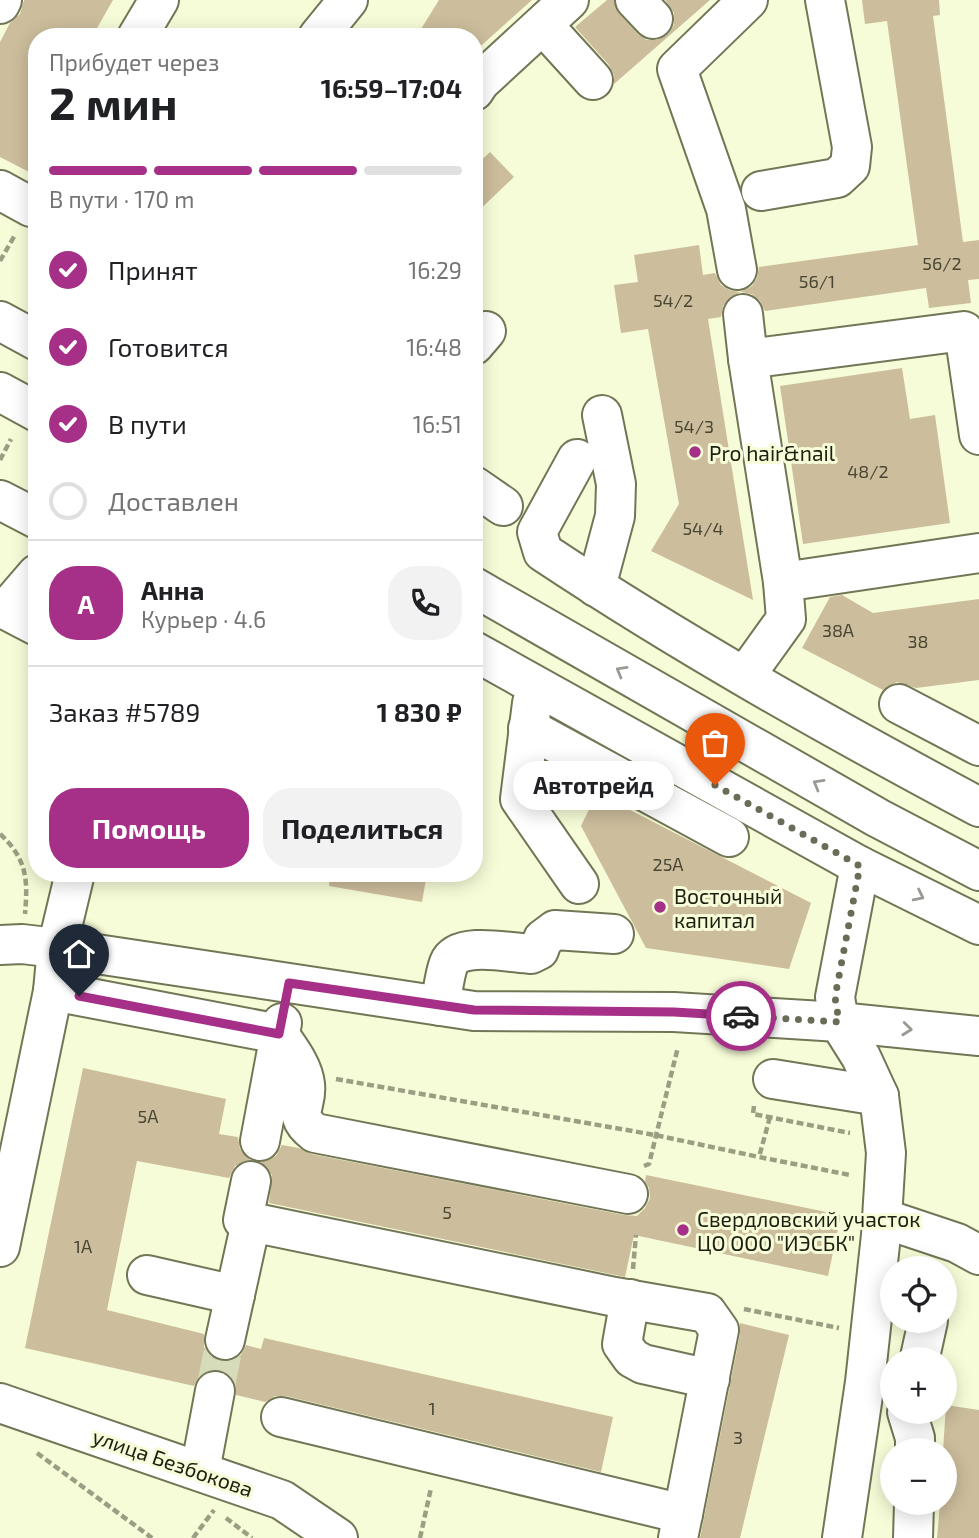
<!DOCTYPE html>
<html lang="ru">
<meta charset="utf-8">
<style>
:root{--surface:#fff;--page:#f2f2f2;--text:#202124;--muted:#757577;--line:#e0e0e0;--accent:#a63087}
body{margin:0;font-family:"Exo 2",sans-serif;background:var(--page);color:var(--text);height:100vh;display:flex;flex-direction:column;font-size:26px;white-space:nowrap}
*{box-sizing:border-box;margin:0}
p{font-size:23px;color:var(--muted)}
.icon{flex:none;width:38px;height:38px;fill:none;stroke:currentColor;stroke-width:2;stroke-linecap:round;stroke-linejoin:round}
.map{position:relative;flex:1;overflow:hidden}
.side{position:absolute;left:28px;top:28px;width:455px;height:854px;display:flex;flex-direction:column;background:var(--surface);border-radius:28px;box-shadow:0 4px 18px #0003}
.side>*{flex:none}
.fabs{position:absolute;left:880px;top:1256px;display:grid;gap:14px}
.fabs a{display:grid;place-items:center;width:77px;height:77px;border-radius:50%;background:var(--surface);box-shadow:0 4px 18px #0003;font-size:35px}
.pin{position:absolute;display:grid;place-items:center;width:60px;height:60px;color:#fff;margin:-72px -30px;border-radius:50% 50% 50% 0;rotate:-45deg;box-shadow:0 0 7px #0007}
.pin .icon{rotate:45deg}
.courier{position:absolute;display:grid;place-items:center;width:70px;height:70px;margin:-35px;border:5px solid #a63087;border-radius:50%;background:#fff;color:#222;box-shadow:0 2px 9px #0007}
.bubble{position:absolute;height:49px;border-radius:24px;background:var(--surface);box-shadow:0 4px 18px #0003;font-size:23px;font-weight:700;line-height:49px;text-align:center}
.head em{font-style:normal;font-weight:700}
.head div{display:flex;flex-direction:column-reverse}
.head{display:flex;align-items:center;justify-content:space-between;height:119px;padding:0 21px}
h1{font-size:46px;font-weight:700;line-height:52px}
.bar{display:grid;grid-template-columns:repeat(4,1fr);gap:10px 7px;align-content:center;height:84px;padding:0 21px}
.bar i{height:9px;border-radius:5px;background:var(--line)}
.bar .active{background:var(--accent)}
.bar p{grid-column:span 4}
.line{display:flex;align-items:center;gap:18px;padding:0 21px;border-top:2px solid var(--line)}
.line div{flex:1}
.round{display:grid;place-items:center;flex:none;width:74px;height:74px;border-radius:28px;background:var(--page)}
ol{padding:0 21px;list-style:none}
li{display:flex;align-items:center;gap:21px;height:77px}
li p{margin-inline-start:auto}
li .icon{padding:7px;border-radius:50%;background:var(--accent);color:#fff;stroke-width:4}
li:last-child{color:var(--muted)}
li i{width:38px;height:38px;border:4px solid var(--line);border-radius:50%}
.action{display:flex;gap:14px;margin-top:auto;padding:14px 21px}
.action a{flex:1;height:80px;border-radius:28px;background:var(--accent);color:#fff;font-size:28px;font-weight:700;line-height:80px;text-align:center}
.action a+a{background:var(--page);color:var(--text)}
.map>svg:first-child{display:block}
</style>
<div class="map">
<svg width="979" height="1538" viewBox="0 0 979 1538">
<rect width="100%" height="100%" fill="#f7fcd8"/>
<g fill="#ccbd9c">
<path d="M24 0H113L92 37H37V176L0 157V42L10 23 20 14Z"/>
<path d="M439 0H532L474 52V37H416Z"/>
<path d="M607 0H614L619 14 638 34 647 40H657L668 34 674 25V13L665 0H710L614 84V75L609 65 575 27Z"/>
<path d="M862 0H939L940 15 933 16 963 242 979 240V279L968 280 971 303 929 308 926 288 765 311 760 301 752 294 741 292 730 297 723 306 721 317 708 319 753 600 651 551 679 504 648 329 621 333 614 285 638 282 634 255 699 245 703 275 715 273 721 285 729 290 740 292 752 286 757 278 759 267 918 245 887 21 865 24Z"/>
<path d="M490 152 514 177 474 215V167Z"/>
<path d="M902 368 910 419 935 415 950 523 803 544 780 386Z"/>
<path d="M842 595 873 613 979 599V680L916 688 897 682 883 690 802 648 830 597Z"/>
<path d="M597 793 811 903 789 969 646 948 581 826Z"/>
<path d="M330 873H427L422 902 329 886Z"/>
<path d="M83 1068 226 1099 219 1134 238 1137 240 1149 250 1160 235 1166 229 1178 137 1161 107 1310 204 1334V1347L211 1357 221 1361H231L241 1355 246 1345 261 1349 264 1338 613 1417 601 1472 286 1396H275L265 1402 236 1395 235 1383 230 1375 220 1370 207 1371 199 1376 194 1386 25 1348Z"/>
<path d="M282 1145 299 1148 311 1154 624 1215 637 1216 645 1208 650 1198 649 1188 645 1181 646 1175 841 1215 828 1276 634 1235 625 1277 269 1203 272 1175 261 1162 276 1156Z"/>
<path d="M740 1323 789 1335 740 1538H700L740 1334Z"/>
<path d="M946 1405 979 1410V1538H937L940 1503H945L943 1451Z"/>
</g>
<g fill="none" stroke-linecap="round" stroke-linejoin="round">
<path stroke="#d6dbba" stroke-width="38" stroke-dasharray="38 19" stroke-linecap="butt" d="M215 1391 225 1340"/>
<defs>
<g id="minor">
<path d="M635 0 653 19"/>
<path d="M0 4 2 0"/>
<path d="M543 25 593 80"/>
<path d="M137 37 159 0"/>
<path d="M318 37 348 0"/>
<path d="M474 91 480 82 569 0"/>
<path d="M0 190 31 207"/>
<path d="M761 191 837 178 850 166 852 147 825 0"/>
<path d="M737 270 726 209 677 69 748 0"/>
<path d="M743 314 748 359"/>
<path d="M474 345 486 331"/>
<path d="M577 459 537 532 543 552C683 645 831 728 979 807"/>
<path d="M474 486 503 506"/>
<path d="M0 500 37 519"/>
<path d="M37 574 6 610 37 626"/>
<path d="M783 582 748 359 964 331 979 435"/>
<path d="M596 587 615 516 616 484 602 415"/>
<path d="M745 676 786 619 783 582 979 553"/>
<path d="M532 703 520 799 579 884"/>
<path d="M899 704 979 746"/>
<path d="M528 728 729 837"/>
<path d="M0 945 22 944 57 948 474 1011 674 1012 839 1022 979 1036"/>
<path d="M53 991 279 1034C289 1049 303 1066 305 1084 308 1108 290 1114 315 1133L628 1194"/>
<path d="M440 1006C443 992 444 976 449 963 458 941 511 953 531 954L539 950 543 939 555 930 614 934"/>
<path d="M773 1079 879 1096"/>
<path d="M260 1141 282 1023"/>
<path d="M882 1218 957 1243 979 1255"/>
<path d="M251 1222 615 1297 707 1313 719 1330 683 1514"/>
<path d="M0 1247 53 991 57 948 75 873"/>
<path d="M147 1275 235 1295"/>
<path d="M630 1299 622 1344 632 1358 643 1364 710 1379"/>
<path d="M225 1340 251 1222 243 1220 251 1181"/>
<path d="M920 1357 928 1321"/>
<path d="M0 1403 282 1500 338 1538"/>
<path d="M907 1412 915 1438V1451"/>
<path d="M281 1417 683 1514 678 1538"/>
<path d="M200 1471 215 1391"/>
<path d="M842 1538 865 1382 881 1235 886 1153 879 1096 861 1057 839 1022 835 997 860 866"/>
<path d="M913 1538 914 1503"/>
</g>
<g id="major">
<path d="M0 321 37 341"/>
<path d="M0 392 37 412"/>
<path d="M474 587 878 818 979 871"/>
<path d="M474 651 860 866 979 925"/>
</g>
</defs>
<use href="#minor" stroke="#727656" stroke-width="42"/>
<use href="#major" stroke="#727656" stroke-width="42"/>
<g stroke="#9a9e83" stroke-width="4.5" stroke-dasharray="7 3.5" stroke-linecap="butt">
<path d="M0 261 15 235"/>
<path d="M0 460 11 439"/>
<path d="M0 834C27 859 28 879 25 914"/>
<path d="M336 1079 655 1135 759 1157"/>
<path d="M754 1106 753 1114 850 1133"/>
<path d="M770 1117 759 1157 850 1175"/>
<path d="M644 1166 649 1164 678 1047"/>
<path d="M633 1269 636 1235"/>
<path d="M744 1309 839 1328"/>
<path d="M37 1453 152 1538"/>
<path d="M226 1518 252 1538"/>
<path d="M193 1538 214 1510"/>
<path d="M420 1538 431 1488"/>
</g>
<use href="#minor" stroke="#fff" stroke-width="38"/>
<use href="#major" stroke="#fff" stroke-width="38"/>
</g>
<defs><path id="oneway-chevron" d="M-2-3.5L2.5 0L-2 3.5" fill="none" stroke-width="1.6" stroke-linecap="round" stroke-linejoin="round" transform="scale(1.75)"/></defs>
<g stroke="#999a94">
<use href="#oneway-chevron" transform="translate(621 671) rotate(-150)"/>
<use href="#oneway-chevron" transform="translate(818 784) rotate(-150)"/>
<use href="#oneway-chevron" transform="translate(919 896) rotate(26)"/>
<use href="#oneway-chevron" transform="translate(907 1029) rotate(6)"/>
</g>
<g fill="none" stroke-linecap="round" stroke-linejoin="round">
<path stroke="#696c57" stroke-width="7" stroke-dasharray="0 12.6" d="M715 785 860 866 835 997 839 1022 741 1016"/>
<path stroke="#a63087" stroke-width="9" d="M79 996 279 1034 289 983 474 1010 674 1012 741 1016"/>
</g>
<g fill="#a63087" stroke="#f7fcd8" stroke-width="2.5">
<circle cx="695" cy="452" r="7"/>
<circle cx="660" cy="907" r="7"/>
<circle cx="683" cy="1230" r="7"/>
</g>
<g text-anchor="middle" dominant-baseline="central" stroke-width="6" stroke-linejoin="round" paint-order="stroke">
<g font-size="18" fill="#494634">
<text x="942" y="263">56/2</text>
<text x="817" y="281">56/1</text>
<text x="673" y="300">54/2</text>
<text x="694" y="426">54/3</text>
<text x="868" y="471">48/2</text>
<text x="703" y="528">54/4</text>
<text x="838" y="630">38А</text>
<text x="918" y="641">38</text>
<text x="668" y="864">25А</text>
<text x="148" y="1116">5А</text>
<text x="447" y="1212">5</text>
<text x="83" y="1246">1А</text>
<text x="432" y="1408">1</text>
<text x="738" y="1437">3</text>
</g>
<g font-size="21" fill="#1d1f11" stroke="#f7fcd8" text-anchor="start">
<text x="709" y="452">Pro hair&amp;nail</text>
<text x="674" y="895">Восточный<tspan x="674" dy="24">капитал</tspan></text>
<text x="697" y="1218">Свердловский участок<tspan x="697" dy="24">ЦО ООО "ИЭСБК"</tspan></text>
</g>
<g font-size="21" fill="#1d1f11" stroke="#f7fcd8">
<text transform="translate(173 1462) rotate(19)">улица Безбокова</text>
</g>
</g>
</svg>
<div class="fabs">
<a><svg class="icon" aria-label="locate" viewBox="0 0 24 24"><circle cx="12" cy="12" r="6"/><path d="M12 2v4M12 18v4M2 12h4M18 12h4"/></svg></a>
<a>+</a>
<a>−</a>
</div>
<div class="pin" style="left:715px;top:785px;background:#ea580c"><svg class="icon" aria-label="bag" viewBox="0 0 24 24"><path d="M5 8h14l-1 12H6zM9 8a3 3 0 0 1 6 0"/></svg></div>
<div class="pin" style="left:79px;top:996px;background:#1f2937"><svg class="icon" aria-label="home" viewBox="0 0 24 24"><path d="M3 11l9-7 9 7M6 9v11h12V9"/></svg></div>
<div class="courier" style="left:741px;top:1016px"><svg class="icon" aria-label="car" viewBox="0 0 24 24"><path d="M5 17H2v-5l4-1 3-4h7l3 4 3 1v5h-3M9 17h6M6 11h13"/><circle cx="7" cy="17" r="2"/><circle cx="17" cy="17" r="2"/></svg></div>
<div class="bubble" style="left:513px;top:761px;width:161px">Автотрейд</div>
<section class="side">
<div class="head"><div><h1>2 мин</h1><p>Прибудет через</p></div><em>16:59–17:04</em></div>
<div class="bar"><i class="active"></i><i class="active"></i><i class="active"></i><i></i><p>В пути · 170 m</p></div>
<ol>
<li><svg class="icon" aria-label="check" viewBox="0 0 24 24"><path d="M5 12l5 5 9-10"/></svg>Принят<p>16:29</p></li>
<li><svg class="icon" aria-label="check" viewBox="0 0 24 24"><path d="M5 12l5 5 9-10"/></svg>Готовится<p>16:48</p></li>
<li><svg class="icon" aria-label="check" viewBox="0 0 24 24"><path d="M5 12l5 5 9-10"/></svg>В пути<p>16:51</p></li>
<li><i></i>Доставлен</li>
</ol>
<div class="line" style="height:126px"><b class="round" style="background:var(--accent);color:#fff">А</b><div><b>Анна</b><p>Курьер · 4.6</p></div><a class="round"><svg class="icon" aria-label="phone" viewBox="0 0 24 24"><path d="M5 4h4l2 5-3 2q2 4 5 5l2-3 5 2v4C11 20 4 13 5 4z"/></svg></a></div>
<div class="line" style="height:91px"><div>Заказ #5789</div><b>1 830 ₽</b></div>
<div class="action"><a>Помощь</a><a>Поделиться</a></div>
</section>
</div>
